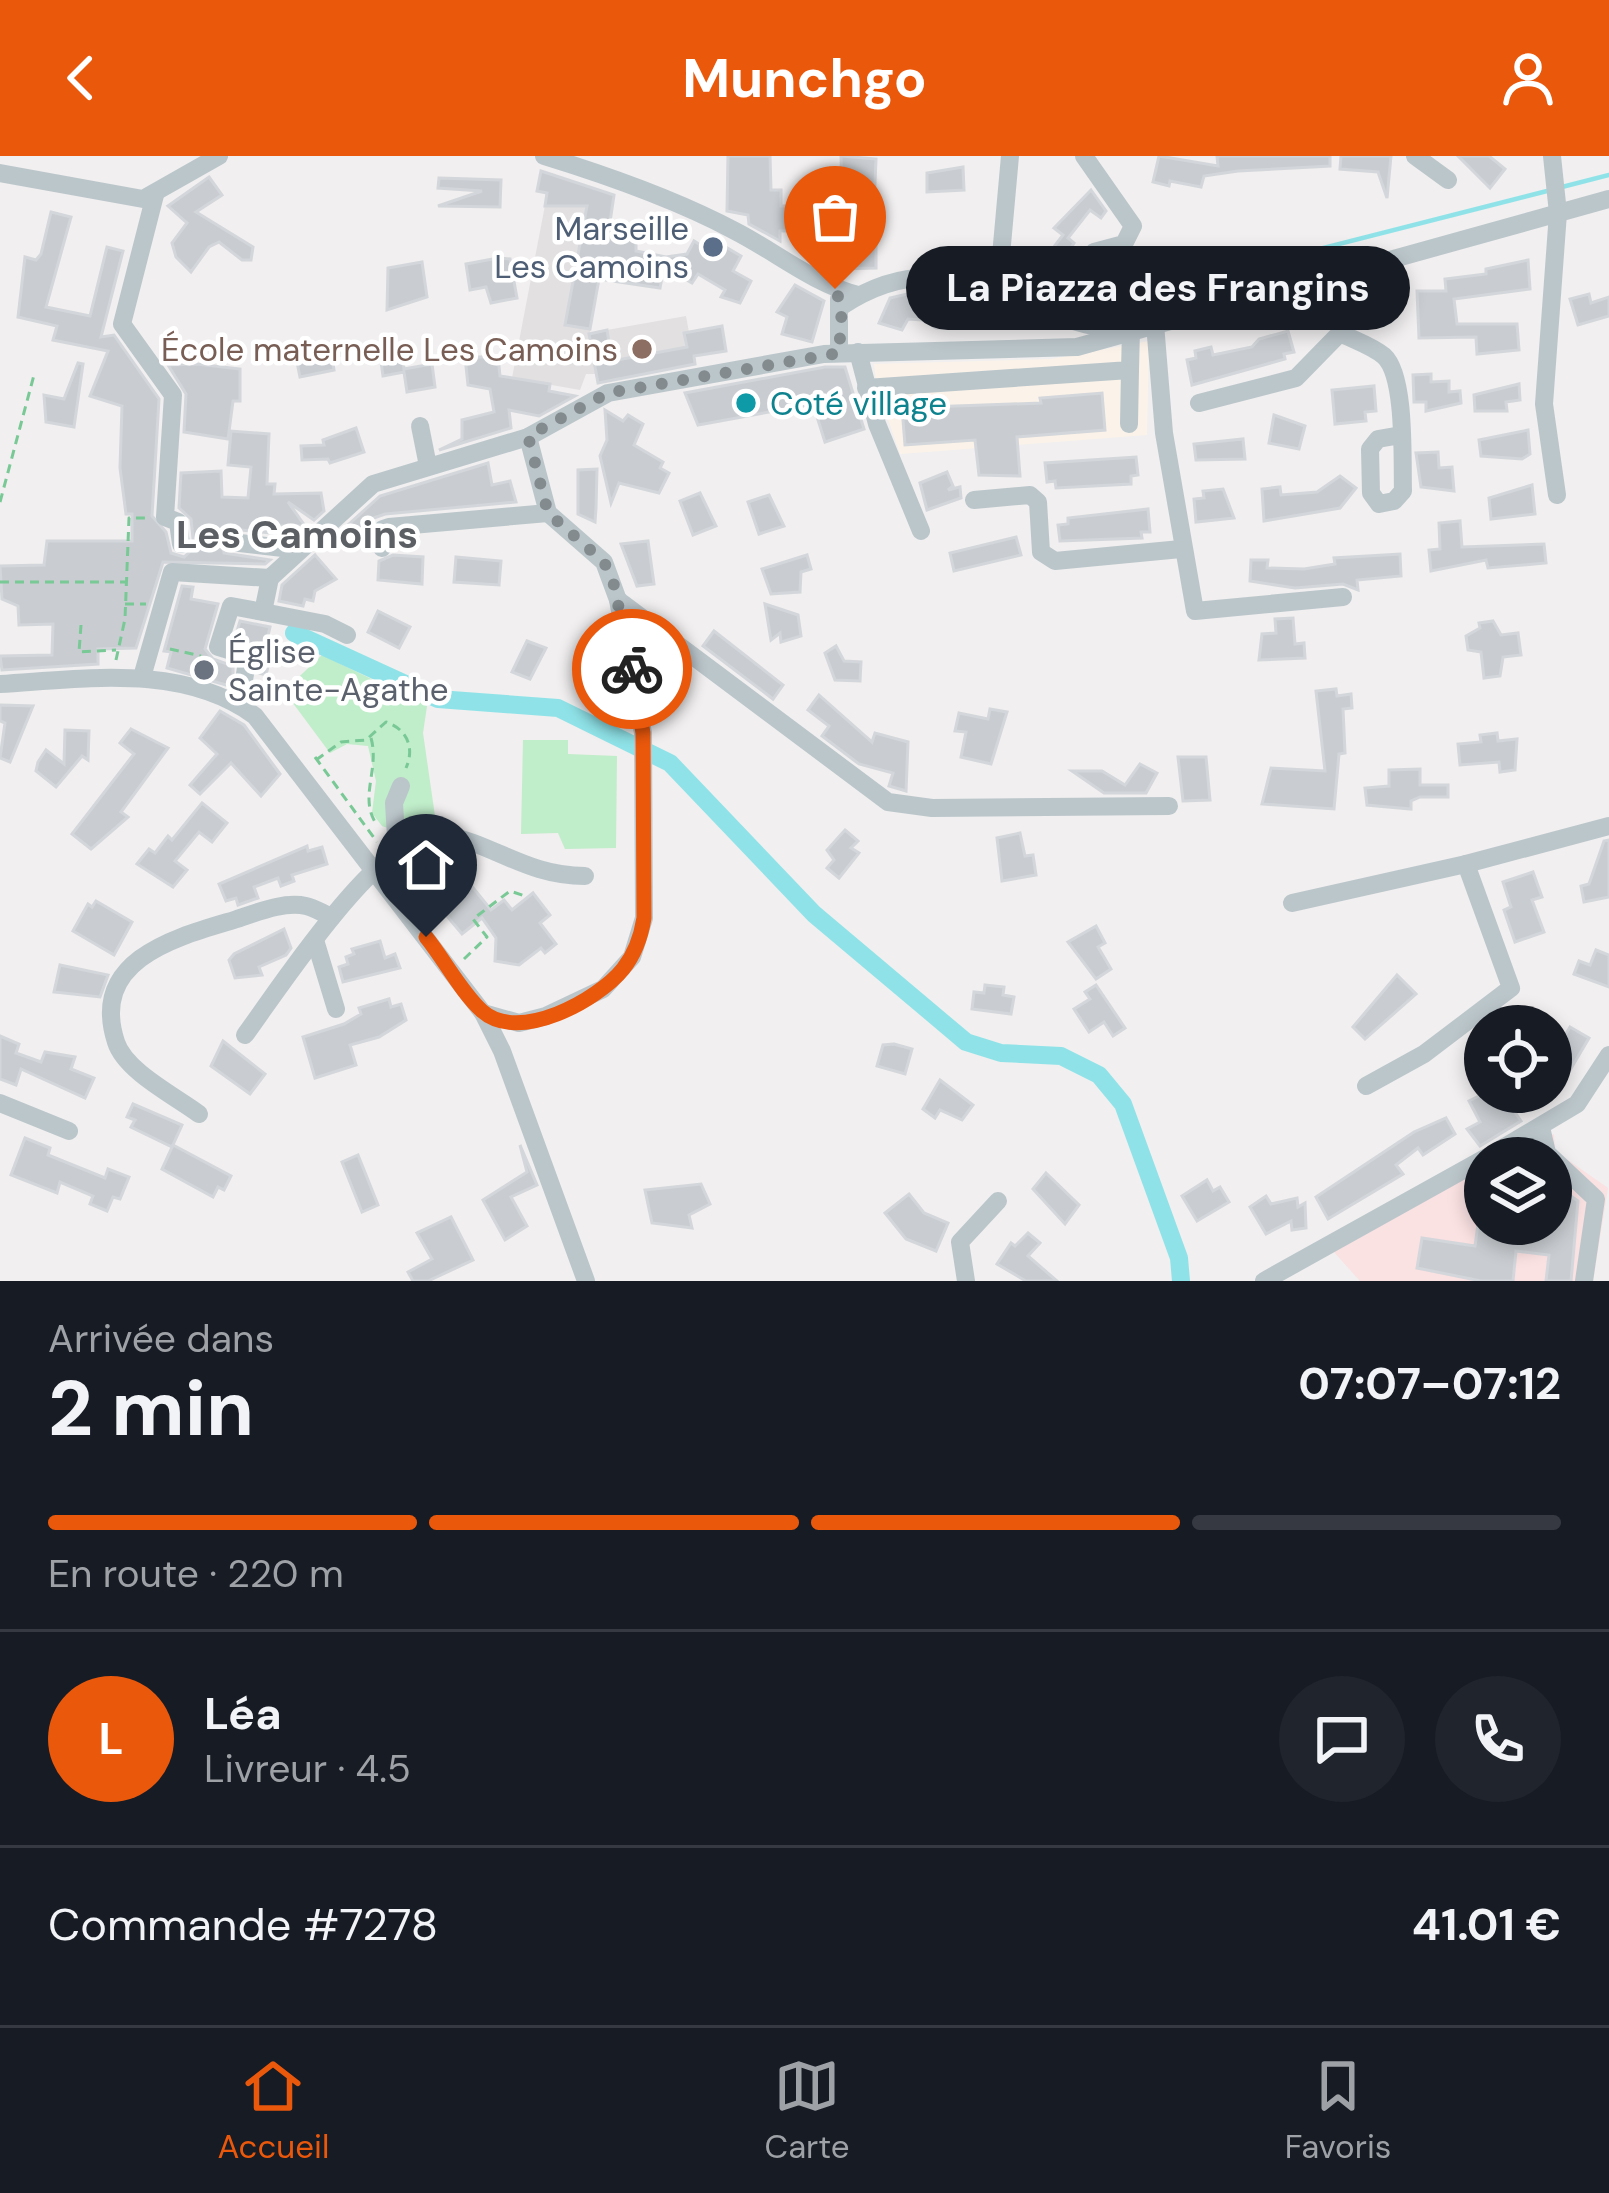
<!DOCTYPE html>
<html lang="fr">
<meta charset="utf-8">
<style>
:root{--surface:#171b24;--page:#20242c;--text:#f1f3f6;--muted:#9ea1a6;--line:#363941;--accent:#ea580c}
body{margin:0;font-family:"DM Sans",sans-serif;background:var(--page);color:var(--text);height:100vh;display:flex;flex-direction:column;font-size:45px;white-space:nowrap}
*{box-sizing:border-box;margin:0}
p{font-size:39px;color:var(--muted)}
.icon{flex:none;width:66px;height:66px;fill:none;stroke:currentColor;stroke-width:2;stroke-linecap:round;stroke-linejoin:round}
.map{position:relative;height:1125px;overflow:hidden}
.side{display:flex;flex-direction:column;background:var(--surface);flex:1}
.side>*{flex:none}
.controls{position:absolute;left:1464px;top:849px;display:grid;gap:24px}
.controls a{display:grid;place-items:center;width:108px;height:108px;border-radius:50%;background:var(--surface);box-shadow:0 6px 18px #0003;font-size:60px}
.pin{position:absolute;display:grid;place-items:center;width:102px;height:102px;color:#fff;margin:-123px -51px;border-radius:50% 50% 50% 0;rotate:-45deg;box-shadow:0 0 12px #0007}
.pin .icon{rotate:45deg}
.courier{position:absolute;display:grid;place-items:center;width:120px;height:120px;margin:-60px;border:9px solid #ea580c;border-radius:50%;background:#fff;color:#222;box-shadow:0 3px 15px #0007}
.bubble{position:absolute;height:84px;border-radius:42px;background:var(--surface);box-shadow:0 6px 18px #0003;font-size:39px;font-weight:700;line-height:84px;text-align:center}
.head em{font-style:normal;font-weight:700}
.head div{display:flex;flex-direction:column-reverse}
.head{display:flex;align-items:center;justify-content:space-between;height:204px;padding:0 48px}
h1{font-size:78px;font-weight:700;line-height:90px}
.bar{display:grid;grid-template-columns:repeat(4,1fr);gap:18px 12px;align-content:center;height:144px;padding:0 48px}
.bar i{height:15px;border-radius:9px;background:var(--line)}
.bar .current{background:var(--accent)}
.bar p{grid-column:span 4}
.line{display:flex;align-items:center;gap:30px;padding:0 48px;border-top:3px solid var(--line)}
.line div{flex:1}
.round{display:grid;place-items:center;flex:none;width:126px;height:126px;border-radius:63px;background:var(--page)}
header{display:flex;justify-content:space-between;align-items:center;height:156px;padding:0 48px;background:var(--accent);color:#fff;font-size:54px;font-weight:700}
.menu{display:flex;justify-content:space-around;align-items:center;height:168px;border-top:3px solid var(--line);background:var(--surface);font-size:33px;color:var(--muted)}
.menu a{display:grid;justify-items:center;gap:6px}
.menu .current{color:var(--accent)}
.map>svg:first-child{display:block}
</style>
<header><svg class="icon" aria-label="back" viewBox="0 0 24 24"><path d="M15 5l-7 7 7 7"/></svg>Munchgo<svg class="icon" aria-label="person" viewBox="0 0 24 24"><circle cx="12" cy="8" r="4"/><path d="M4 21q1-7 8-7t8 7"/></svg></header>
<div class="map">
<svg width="1609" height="1125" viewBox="0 0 1609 1125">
<rect width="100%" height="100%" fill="#f1efef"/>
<path fill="#fbf3e9" d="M1149 185 1147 279 900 298 877 231 874 208 1051 203Z"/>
<path fill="#e2e0e1" d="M551 18 614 39 590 177 686 160 695 209 597 226 595 218H586L580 234 512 222Z"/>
<path fill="#fae1e2" d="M1554 978 1555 995 1608 1032 1593 1125H1360L1334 1096 1485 1011V1068H1551V1002H1501Z"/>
<g fill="#c0edca">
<path d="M322 499 427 550 423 577 435 660 411 681 382 670 372 657 376 625 368 590 347 588 330 597 284 535Z"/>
<path d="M523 584H568V598L617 600 616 692 565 693 558 677 521 678Z"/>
</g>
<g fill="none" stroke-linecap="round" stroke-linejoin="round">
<g stroke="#8fe3e8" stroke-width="4.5">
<path d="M1562 31 1609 19"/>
<path d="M1127 142 1551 34"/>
</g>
<path stroke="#8fe3e8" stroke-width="18" d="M294 477 438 543 558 552 670 607 814 758 966 886 1001 897 1061 900 1099 919 1123 948 1179 1102 1181 1125"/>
</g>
<g fill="#c9cdd1" stroke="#d3d6da" stroke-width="3">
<path d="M728 0H770L771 34H781V50H801V55H833L832 43 842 42 841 0 876 3 874 50H861V88H876V112L835 113 833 74 780 75V85L749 68 748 59 727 55Z"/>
<path d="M1159 0 1218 10 1217 0H1330V10L1238 15 1204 20 1201 31 1170 25 1169 30 1153 26Z"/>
<path d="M1341 0H1391L1387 42 1378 16 1340 13Z"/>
<path d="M1458 0H1489L1505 13 1490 32Z"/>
<path d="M963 11 964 34 927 36V17Z"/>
<path d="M541 15 614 39 610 66 636 70V95L666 101 687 98 694 85 705 92 714 84 741 100 733 115 751 125 740 147 721 141 725 134 698 118 692 127 664 111 660 132 599 123 590 173 565 169 587 50H545L547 37 537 35Z"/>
<path d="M209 21 222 39 196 56 253 91 251 104H242L219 86 209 91 191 116 176 101 172 87 187 67 168 50Z"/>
<path d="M439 22 501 24 500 51 438 50 482 35 438 32Z"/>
<path d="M1091 34 1106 55 1101 62 1090 54 1068 82 1074 87 1057 114 1044 104 1063 79 1054 72Z"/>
<path d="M51 56 71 61 46 151 90 160 107 91 123 95 101 181 114 179 159 243 152 360 166 376 171 397 184 401 194 392 191 363 179 352 181 317 221 315 222 341 248 342 251 311 228 309 231 275 269 278 267 328H275L274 338 321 337 324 355 314 364 288 346 305 370H273L272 377 231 373 220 379 224 397 270 404 265 408 163 406 136 492 98 493V508L2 514 0 500 52 499 53 468 19 469 18 450 2 443 0 410 44 409 47 385H132V358H126L120 312 122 250 90 240 108 195 53 184 57 170 18 161 25 101 36 104 41 98Z"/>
<path d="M498 102 510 103 517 142 491 147 486 131 470 134 466 108Z"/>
<path d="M1528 104 1530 133 1454 143 1457 168H1517L1519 194 1477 198 1476 181 1419 182 1417 135H1446L1445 123 1486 118V113Z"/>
<path d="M422 106 427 141 387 154 388 112Z"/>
<path d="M795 129 824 145 812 186 782 178 787 161 777 156Z"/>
<path d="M920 135 969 142 965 172H936L923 164 908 163 902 174 879 167 890 142Z"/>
<path d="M1589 138 1591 147 1609 141V160L1578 169 1570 143Z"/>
<path d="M722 170 726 195 694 200 695 208 598 227 589 178 607 174 612 205 687 191 684 177Z"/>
<path d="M1288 175 1294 196 1284 198 1285 203 1192 229 1187 204 1196 202 1195 195 1211 191 1213 199 1252 191 1259 183Z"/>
<path d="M340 186 343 199 332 201 334 214 300 221 294 191Z"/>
<path d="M402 195 404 213 432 208 435 231 407 236 404 216 383 220 380 198Z"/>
<path d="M465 201H498L500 220 550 228 549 235 575 240 539 260 509 254 511 272 439 294 462 283V264L494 256 490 233 468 229Z"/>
<path d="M78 207 83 208 74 271 46 266 44 239 64 243Z"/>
<path d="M197 208 240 213V245H233L228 283 184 276 186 238 168 209Z"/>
<path d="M825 211H845L864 273 825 286 813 248 698 269 685 237Z"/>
<path d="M1431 218V226L1449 225V236L1460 235 1461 247 1426 255V246H1414L1413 219Z"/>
<path d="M1519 228 1520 244 1506 246 1507 255H1475L1474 239Z"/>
<path d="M1374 230 1376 255 1365 256 1366 265 1335 268 1332 234Z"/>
<path d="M1102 237 1105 274 1017 281 1020 320 979 319 975 284 905 289 902 252 1041 247 1040 242Z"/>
<path d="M605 254 623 265 628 259 643 268 634 289 663 306 660 312 669 317 659 337 619 327 611 347 600 300 607 284Z"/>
<path d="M1274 259 1305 270 1299 293 1269 287Z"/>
<path d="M356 272 364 296 330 307 328 303 302 304 301 290 324 289 323 284Z"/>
<path d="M1528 274 1530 298 1522 303 1481 300 1479 284Z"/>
<path d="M1243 283 1245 303 1196 304 1194 288Z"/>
<path d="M1438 296 1439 312 1452 311 1454 335 1421 331 1416 297Z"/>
<path d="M1136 301 1138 319 1131 320V328L1056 332 1055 325 1047 326 1045 307Z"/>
<path d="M488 307 492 329 510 325 516 346 385 358 371 363 361 391 337 379 380 340Z"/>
<path d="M597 313 596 352 595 366 578 358V314Z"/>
<path d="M947 316 953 330 948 334 960 331 961 342 927 354 920 327Z"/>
<path d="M1340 320 1356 332 1340 352 1264 365 1262 333 1280 331 1281 339 1317 336Z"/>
<path d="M1532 329 1535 358 1491 363 1489 342Z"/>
<path d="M1223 333 1234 362 1196 366 1194 343 1204 342 1203 335Z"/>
<path d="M700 337 716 370 693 379 680 345Z"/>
<path d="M769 339 784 370 759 378 748 346Z"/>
<path d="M1148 353 1150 376H1141L1142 382 1060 385 1058 369 1068 368V362Z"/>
<path d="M1460 365 1462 391 1544 388 1546 407 1488 412 1486 404 1431 415 1429 394 1440 393 1439 367Z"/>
<path d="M1016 381 1021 399 954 415 950 397Z"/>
<path d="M648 385 654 428 637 430 621 388Z"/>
<path d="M1400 398 1401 420 1357 424 1358 434 1343 428 1295 432 1250 425 1251 404H1268L1267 412 1304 413 1335 408 1334 402Z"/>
<path d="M315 399 336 423 315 435 313 445 305 443 303 450 279 445 282 429Z"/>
<path d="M393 399 423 401 422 428 378 424 379 405Z"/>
<path d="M807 399 811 413 801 416 800 436 771 438 762 413Z"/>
<path d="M456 401 501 405 499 429 454 426Z"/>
<path d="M182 430 193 431 191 443 218 448 205 493 213 503 233 510V531L167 512 171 496 164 495Z"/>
<path d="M765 448 798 459 801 480 781 486 780 477 771 484Z"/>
<path d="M378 455 410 471 399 492 368 476Z"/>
<path d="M1293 462 1295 488 1304 487 1305 502 1259 504 1262 478 1276 477 1275 463Z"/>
<path d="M240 465 270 471 266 488 273 490 266 519 259 517 258 491 235 482Z"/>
<path d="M1493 465 1501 479 1518 477 1521 499 1503 501 1500 520 1484 522 1481 496 1468 494 1466 480 1480 472 1479 467Z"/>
<path d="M714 475 783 529 773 543 703 490Z"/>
<path d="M527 485 546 492 530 523 512 516Z"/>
<path d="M836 490 844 505 861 506 860 525 835 524 825 497Z"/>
<path d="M1336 533 1337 540 1351 538 1352 552 1343 553 1345 597 1339 598 1334 653 1262 648 1271 612 1325 615 1316 535Z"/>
<path d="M819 539 872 586 875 577 908 586 906 635 889 630 893 617 859 608 822 580 829 570 808 554Z"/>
<path d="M0 549 33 550 10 606 0 602 5 567 0 565Z"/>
<path d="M990 553 1007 556 991 608 961 601 966 576 955 575 959 557 988 563Z"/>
<path d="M220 555 244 569 280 618 261 640 231 607 200 638 190 629 217 598 200 582Z"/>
<path d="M131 573 168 592 121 656 128 661 91 693 72 678 134 598 120 587Z"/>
<path d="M65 574 89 575 88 604 82 600 56 631 36 615 38 606 46 594 64 608Z"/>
<path d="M1497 577 1498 585 1517 583 1515 614 1500 616 1499 606 1460 609 1458 588 1481 586 1480 579Z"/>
<path d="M1178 601H1206L1210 644 1183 645Z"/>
<path d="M1140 608 1157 617 1146 637H1104L1072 615H1102L1125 629Z"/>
<path d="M1420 613V629H1448V641H1420L1411 645V653L1367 649 1365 632 1389 630V614Z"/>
<path d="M202 647 227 667 212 686 199 676 175 705 187 714 173 731 137 708 149 693 155 697 168 680 172 684Z"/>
<path d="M845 674 858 685 851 692 859 697 839 722 827 712 834 704 827 694Z"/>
<path d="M1020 677 1025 700 1033 699 1036 719 1002 725 997 682Z"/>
<path d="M1609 684V741L1584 746 1581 730 1589 728 1604 685Z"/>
<path d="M307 690 308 695 322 691 327 708 292 719 294 725 281 730 278 722 254 731 258 742 238 749 236 742 226 745 219 728Z"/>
<path d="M441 692 491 754 504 744 512 754 533 737 550 759 540 767 556 788 545 797 541 792 519 809 495 805 496 782 482 762 462 778 409 715Z"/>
<path d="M1533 716 1542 741 1532 744 1544 776 1515 786 1504 754 1511 751 1503 726Z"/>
<path d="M96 745 132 766 114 799 73 775 88 748 92 751Z"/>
<path d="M1096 770 1105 787 1098 791 1111 813 1096 823 1068 786Z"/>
<path d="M284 773 291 792 286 799 259 811 262 819 235 822 229 804 234 798Z"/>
<path d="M380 785 385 802 395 798 400 812 343 826 339 811 348 808 346 801 354 798 352 793Z"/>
<path d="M1596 794 1609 799V831L1574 818 1579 805 1590 809Z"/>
<path d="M60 809 108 819 100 841 54 836Z"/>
<path d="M1397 819 1416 838 1365 883 1353 871Z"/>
<path d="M985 829 1004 831 1003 839 1014 841 1011 858 972 853 974 836 984 837Z"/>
<path d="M1096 829 1125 872 1113 880 1104 866 1089 876 1074 853 1090 843 1085 836Z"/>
<path d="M389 843 391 851 401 848 406 864 379 881 350 889 356 909 315 922 303 881 344 868 361 858 359 852Z"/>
<path d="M1570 871 1589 882 1563 926 1551 903Z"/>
<path d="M0 880 19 888 16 897 41 906 45 896 75 901 71 913 94 922 85 942 21 913 16 929 0 923Z"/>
<path d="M223 885 265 918 250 938 211 910Z"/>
<path d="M894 888 912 893 905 918 877 910 883 889Z"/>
<path d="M1485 906V936H1545L1514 955 1521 965 1480 990 1467 973 1480 966 1469 945 1479 940 1469 912Z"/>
<path d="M940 924 973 949 962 964 940 954 935 962 923 953Z"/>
<path d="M133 948 182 969 172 991 131 971 135 964 127 961Z"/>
<path d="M1446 962 1455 978 1423 999 1418 992 1396 1009 1403 1018 1328 1063 1316 1041 1414 976Z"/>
<path d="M25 982 50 992 48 999 105 1022 108 1013 129 1021 120 1043 113 1041 107 1055 90 1048 93 1040 60 1026 57 1037 11 1019Z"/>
<path d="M173 989 231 1020 224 1034 218 1031 213 1041 162 1013Z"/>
<path d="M520 989 537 1029 511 1041 527 1070 505 1084 483 1044 527 1016Z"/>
<path d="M358 999 378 1049 362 1056 342 1006Z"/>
<path d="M1046 1017 1079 1049 1065 1068 1033 1033Z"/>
<path d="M1207 1024 1213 1035 1220 1031 1229 1046 1197 1065 1182 1040Z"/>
<path d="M1551 1026 1578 1045 1571 1125H1546L1549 1099 1516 1095 1513 1125H1481L1417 1112 1422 1082 1475 1090 1478 1068H1551Z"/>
<path d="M701 1028 710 1048 689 1059 692 1072 652 1067 645 1034Z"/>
<path d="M909 1038 924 1057 948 1067 936 1095 906 1083 885 1057Z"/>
<path d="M1266 1040 1271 1048 1297 1042 1298 1051 1305 1047 1306 1072 1292 1074 1291 1065 1266 1078 1250 1051Z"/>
<path d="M451 1061 473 1104 428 1125H413L408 1116 432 1103 417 1077Z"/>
<path d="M1028 1077 1040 1087 1028 1100 1057 1125H1026L997 1108 1011 1087 1015 1090Z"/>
</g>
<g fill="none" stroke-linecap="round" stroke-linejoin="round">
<g stroke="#79c996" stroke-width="3" stroke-dasharray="9 6" stroke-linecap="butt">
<path d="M0 346 34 219"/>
<path d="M0 426H125"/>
<path d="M125 448H146"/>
<path d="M81 469 79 496 116 494"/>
<path d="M170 493 201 500"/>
<path d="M116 504 125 463 129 362H145"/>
<path d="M371 582C380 614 358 642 377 669"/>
<path d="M315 601 377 686"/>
<path d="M316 604 341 586 366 584 386 566C407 573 415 592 406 612"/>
<path d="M464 803 487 781 473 763 510 735 525 740"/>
</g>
<g stroke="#bbc6cb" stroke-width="18">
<path d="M544 0C609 20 675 43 735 75 776 96 814 128 858 139"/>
<path d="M1084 0 1133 70 1124 88 1094 96"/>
<path d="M1415 0 1448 24"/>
<path d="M1552 0 1558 57 1544 248 1557 339"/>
<path d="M0 17 143 43 219 0"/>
<path d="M155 39 122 168 173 239 165 361 178 366 181 388"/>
<path d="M1346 115 1340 177C1354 184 1372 190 1384 200 1406 220 1402 304 1403 335L1394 345 1379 348 1371 337 1370 293 1378 283 1401 279"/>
<path d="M998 133 1010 0"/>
<path d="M842 150C955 76 1019 168 1122 174"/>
<path d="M1155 168 1164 277 1195 455 1343 441"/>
<path d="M858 196 877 268 921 375"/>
<path d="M839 197V143"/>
<path d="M866 232 1130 214 1131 174"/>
<path d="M1199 247 1296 222 1340 177"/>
<path d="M1129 268 1130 214"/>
<path d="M420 270 428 310"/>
<path d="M974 344 1030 339 1038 346 1041 396 1055 405 1181 393"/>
<path d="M231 386 300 394"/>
<path d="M382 392 383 373 389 371 548 357"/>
<path d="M618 444 888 646 932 652 1169 650"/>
<path d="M263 456 325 468 347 479"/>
<path d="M142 521 172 416 270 422 373 328 528 281 608 237 824 198 1077 191 1609 43"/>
<path d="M244 524 248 500 218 491 231 450 263 456 270 422"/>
<path d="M0 528C84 523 183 507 255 560L483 857 502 895 586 1125"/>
<path d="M397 697 394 647 401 630"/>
<path d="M1292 747 1466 708"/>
<path d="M315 784 336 853"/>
<path d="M483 857 519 867 546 860 603 833 632 801 644 762 643 577 618 444 604 406 548 357 528 281"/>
<path d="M245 879C277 836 385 667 443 678 496 689 527 720 585 720"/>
<path d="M1366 930 1424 898 1511 832 1466 708 1609 670"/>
<path d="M0 947 69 975"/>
<path d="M199 958C175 940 125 915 116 886 89 803 177 781 234 764 256 757 283 745 306 750 315 752 324 758 332 761"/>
<path d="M1541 971 1547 997 1596 1043 1584 1125"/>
<path d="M1486 1002 1577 948 1609 899"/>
<path d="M966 1125 960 1086 998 1045"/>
<path d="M1264 1125 1485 1002"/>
</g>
</g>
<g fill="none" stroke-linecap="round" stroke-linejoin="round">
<path stroke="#838b8f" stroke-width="12" stroke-dasharray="0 21.6" d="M632 513 613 425 604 406 548 357 528 280 608 237 839 197 842 150 835 133"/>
<path stroke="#ea580c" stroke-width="15" d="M426 781C444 803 461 836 482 855 519 888 598 844 623 813 635 798 641 781 644 762L643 577 632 513"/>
</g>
<circle fill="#5c6f8a" stroke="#fff" stroke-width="4.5" cx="713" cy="91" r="12"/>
<circle fill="#8d6e63" stroke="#fff" stroke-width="4.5" cx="642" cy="193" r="12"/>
<circle fill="#0f9aa8" stroke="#fff" stroke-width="4.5" cx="746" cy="247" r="12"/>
<circle fill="#6b7280" stroke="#fff" stroke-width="4.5" cx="204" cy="514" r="12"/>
<g text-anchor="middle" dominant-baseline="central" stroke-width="9" stroke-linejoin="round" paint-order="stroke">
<g font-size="33" fill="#4e5e75" stroke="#fff" text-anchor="end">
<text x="689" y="72">Marseille<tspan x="689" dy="38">Les Camoins</tspan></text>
</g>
<g font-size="33" fill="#785e54" stroke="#fff" text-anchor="end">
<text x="618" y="193">École maternelle Les Camoins</text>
</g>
<g font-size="33" fill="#0d838f" stroke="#fff" text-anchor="start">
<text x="770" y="247">Coté village</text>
</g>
<g font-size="33" fill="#5b616d" stroke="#fff" text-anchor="start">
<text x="228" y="495">Église<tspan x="228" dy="38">Sainte-Agathe</tspan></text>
</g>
<g font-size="39" font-weight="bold" fill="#5c6064" stroke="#fff">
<text x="297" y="378">Les Camoins</text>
</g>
</g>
</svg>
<div class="controls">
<a><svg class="icon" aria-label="locate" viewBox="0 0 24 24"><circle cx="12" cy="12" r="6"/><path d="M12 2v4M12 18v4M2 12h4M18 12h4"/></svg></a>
<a><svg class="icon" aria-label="layers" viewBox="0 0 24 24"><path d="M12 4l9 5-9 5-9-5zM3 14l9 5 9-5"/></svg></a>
</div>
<div class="pin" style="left:835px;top:133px;background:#ea580c"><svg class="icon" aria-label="bag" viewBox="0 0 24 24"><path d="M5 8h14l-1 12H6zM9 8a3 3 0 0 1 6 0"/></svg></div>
<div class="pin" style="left:426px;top:781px;background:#1f2937"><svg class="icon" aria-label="home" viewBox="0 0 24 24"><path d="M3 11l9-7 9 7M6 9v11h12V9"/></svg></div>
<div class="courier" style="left:632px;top:513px"><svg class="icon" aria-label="bike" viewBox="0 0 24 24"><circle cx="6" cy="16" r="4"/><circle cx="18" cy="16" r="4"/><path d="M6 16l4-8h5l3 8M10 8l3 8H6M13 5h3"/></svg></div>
<div class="bubble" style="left:906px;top:90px;width:504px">La Piazza des Frangins</div>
</div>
<section class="side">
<div class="head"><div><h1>2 min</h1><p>Arrivée dans</p></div><em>07:07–07:12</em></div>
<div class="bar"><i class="current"></i><i class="current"></i><i class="current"></i><i></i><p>En route · 220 m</p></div>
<div class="line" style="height:216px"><b class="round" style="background:var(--accent);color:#fff">L</b><div><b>Léa</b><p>Livreur · 4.5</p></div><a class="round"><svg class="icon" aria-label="chat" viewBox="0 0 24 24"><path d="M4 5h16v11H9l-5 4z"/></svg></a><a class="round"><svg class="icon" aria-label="phone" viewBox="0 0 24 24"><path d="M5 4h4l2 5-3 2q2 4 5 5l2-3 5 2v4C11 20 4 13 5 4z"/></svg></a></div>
<div class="line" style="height:156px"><div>Commande #7278</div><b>41.01 €</b></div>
</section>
<nav class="menu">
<a class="current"><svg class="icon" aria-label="home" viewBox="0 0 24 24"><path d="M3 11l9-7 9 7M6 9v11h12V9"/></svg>Accueil</a>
<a><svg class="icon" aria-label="map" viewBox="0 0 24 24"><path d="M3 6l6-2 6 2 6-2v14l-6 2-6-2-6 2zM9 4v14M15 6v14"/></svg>Carte</a>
<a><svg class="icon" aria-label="saved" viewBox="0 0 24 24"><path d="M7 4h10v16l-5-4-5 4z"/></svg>Favoris</a>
</nav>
